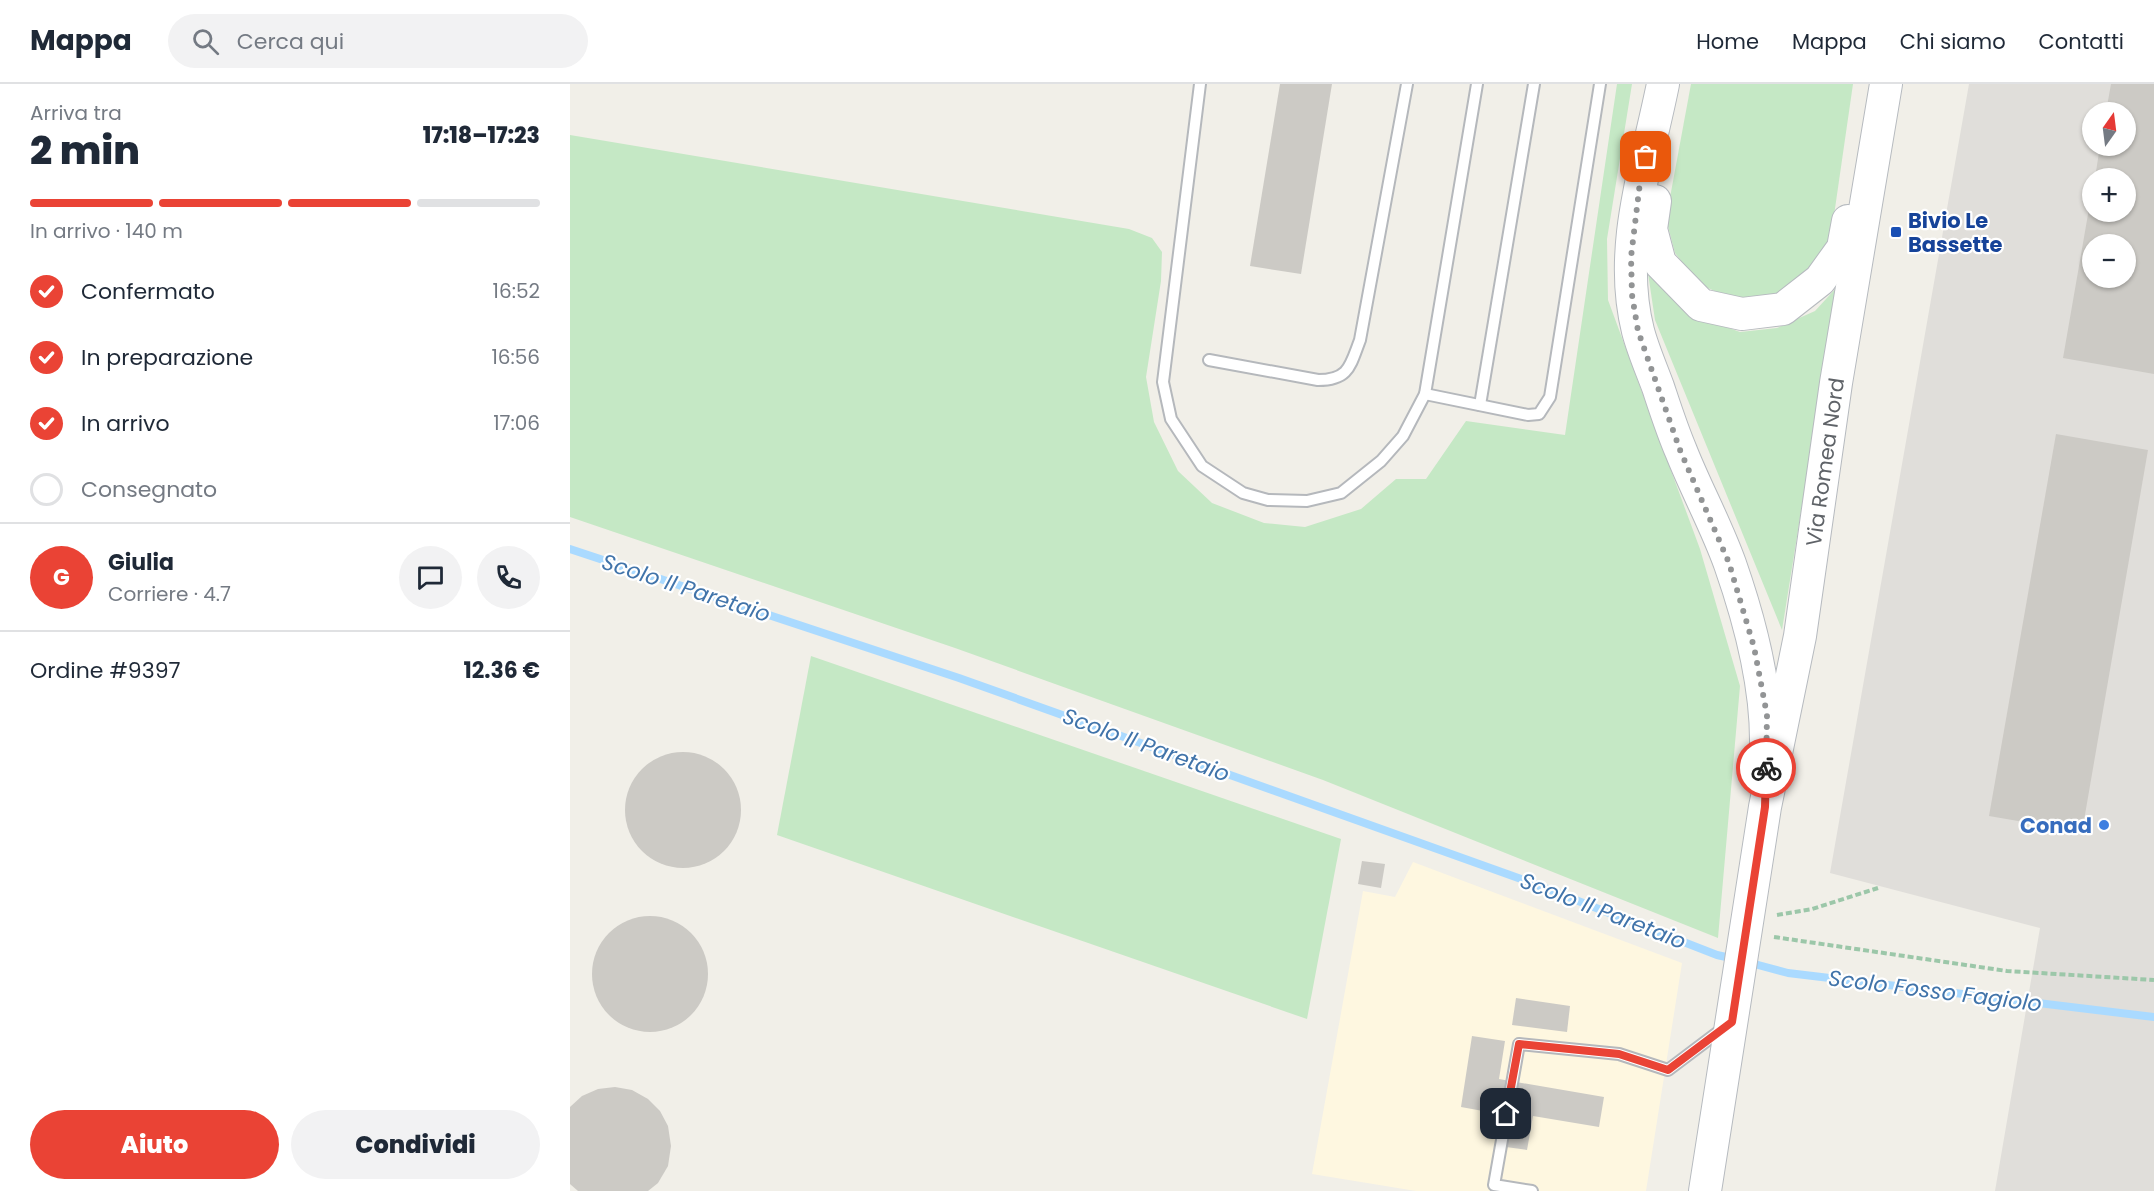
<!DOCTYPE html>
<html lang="it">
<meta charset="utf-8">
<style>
:root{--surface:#fff;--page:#f2f2f3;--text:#1f2937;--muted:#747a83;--line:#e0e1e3;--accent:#ea4335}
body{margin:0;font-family:Poppins,sans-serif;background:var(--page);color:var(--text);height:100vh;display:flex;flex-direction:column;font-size:22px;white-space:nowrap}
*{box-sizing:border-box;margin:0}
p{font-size:20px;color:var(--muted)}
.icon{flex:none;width:33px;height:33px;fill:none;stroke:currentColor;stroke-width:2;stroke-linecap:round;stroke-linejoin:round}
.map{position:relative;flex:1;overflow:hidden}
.sheet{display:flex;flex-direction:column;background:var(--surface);width:570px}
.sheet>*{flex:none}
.needle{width:39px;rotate:14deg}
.fabs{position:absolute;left:1512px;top:18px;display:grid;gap:12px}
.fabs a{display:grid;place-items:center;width:54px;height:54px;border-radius:50%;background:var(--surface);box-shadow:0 2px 4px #0004;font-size:30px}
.pin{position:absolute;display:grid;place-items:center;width:51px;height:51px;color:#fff;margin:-26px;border-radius:12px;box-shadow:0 3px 9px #0006}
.courier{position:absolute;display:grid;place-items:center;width:60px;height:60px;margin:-30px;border:4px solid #ea4335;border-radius:50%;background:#fff;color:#222;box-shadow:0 2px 8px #0007}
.headline em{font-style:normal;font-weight:800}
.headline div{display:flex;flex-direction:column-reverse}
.headline{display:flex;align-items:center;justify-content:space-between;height:102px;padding:0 30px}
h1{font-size:39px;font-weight:800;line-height:45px}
.bar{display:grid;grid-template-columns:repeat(4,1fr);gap:9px 6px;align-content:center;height:72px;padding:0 30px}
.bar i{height:8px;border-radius:4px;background:var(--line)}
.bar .current{background:var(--accent)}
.bar p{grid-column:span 4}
.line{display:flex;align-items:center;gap:15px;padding:0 30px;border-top:2px solid var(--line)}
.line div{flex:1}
.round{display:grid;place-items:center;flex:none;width:63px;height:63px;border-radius:32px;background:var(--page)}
ol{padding:0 30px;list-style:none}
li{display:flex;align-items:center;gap:18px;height:66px}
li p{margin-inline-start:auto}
li .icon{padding:6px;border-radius:50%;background:var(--accent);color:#fff;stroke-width:4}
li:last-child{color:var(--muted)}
li i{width:33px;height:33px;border:3px solid var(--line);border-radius:50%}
.action{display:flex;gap:12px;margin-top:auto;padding:12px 30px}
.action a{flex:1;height:69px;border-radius:36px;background:var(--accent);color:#fff;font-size:24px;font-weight:800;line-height:69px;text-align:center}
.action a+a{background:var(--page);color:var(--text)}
header{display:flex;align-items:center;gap:36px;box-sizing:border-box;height:84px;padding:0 30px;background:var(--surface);border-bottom:2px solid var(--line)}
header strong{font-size:28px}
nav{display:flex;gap:33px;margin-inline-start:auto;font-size:21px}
.search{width:420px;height:54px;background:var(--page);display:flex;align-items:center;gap:15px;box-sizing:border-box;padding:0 21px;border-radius:33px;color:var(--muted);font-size:22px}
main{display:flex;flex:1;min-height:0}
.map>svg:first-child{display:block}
</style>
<header>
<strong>Mappa</strong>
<div class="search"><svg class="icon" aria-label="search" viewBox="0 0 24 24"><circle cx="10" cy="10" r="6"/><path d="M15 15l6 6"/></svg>Cerca qui</div>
<nav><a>Home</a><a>Mappa</a><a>Chi siamo</a><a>Contatti</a></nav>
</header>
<main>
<section class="sheet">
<div class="headline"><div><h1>2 min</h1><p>Arriva tra</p></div><em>17:18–17:23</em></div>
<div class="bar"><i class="current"></i><i class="current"></i><i class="current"></i><i></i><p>In arrivo · 140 m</p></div>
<ol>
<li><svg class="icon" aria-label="check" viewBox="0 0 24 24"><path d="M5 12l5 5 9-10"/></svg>Confermato<p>16:52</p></li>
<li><svg class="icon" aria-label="check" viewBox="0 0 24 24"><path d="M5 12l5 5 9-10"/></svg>In preparazione<p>16:56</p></li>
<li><svg class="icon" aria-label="check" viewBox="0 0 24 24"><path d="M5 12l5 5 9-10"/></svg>In arrivo<p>17:06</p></li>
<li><i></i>Consegnato</li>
</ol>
<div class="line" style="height:108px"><b class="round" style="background:var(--accent);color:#fff">G</b><div><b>Giulia</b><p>Corriere · 4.7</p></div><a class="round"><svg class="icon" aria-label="chat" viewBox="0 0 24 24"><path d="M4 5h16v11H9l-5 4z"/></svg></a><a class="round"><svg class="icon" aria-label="phone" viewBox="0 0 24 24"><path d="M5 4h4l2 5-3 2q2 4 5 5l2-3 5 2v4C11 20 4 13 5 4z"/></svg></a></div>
<div class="line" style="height:78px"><div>Ordine #9397</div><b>12.36 €</b></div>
<div class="action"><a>Aiuto</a><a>Condividi</a></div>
</section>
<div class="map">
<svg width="1584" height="1107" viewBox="0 0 1584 1107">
<rect width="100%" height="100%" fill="#f1efe8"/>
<path fill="#fef7e0" d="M843 778 1112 879 1076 1107H846L742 1090 793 807 825 813Z"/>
<path fill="#e0deda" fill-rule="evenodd" d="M1399 0H1584V1107H1425L1470 844 1260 789ZM1522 28H1556V62H1522ZM1522 94H1556V128H1522ZM1522 160H1556V194H1522Z"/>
<g fill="#c5e8c5">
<path d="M1047 0H1062L1037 155 1038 216 1130 465 1170 602 1148 854 753 696 385 564 0 433V51L559 145 582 154 592 168 591 197 576 293 584 338 608 387 642 419 694 439 735 443 791 425 826 395H856L896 337 995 351Z"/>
<path d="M1121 0H1283L1260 159 1244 187 1215 210 1169 218 1129 200 1105 169 1096 135Z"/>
<path d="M1076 176 1099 212 1129 233 1170 248 1207 244 1245 227 1267 203 1212 546 1085 236Z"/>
<path d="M241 572 771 755 737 935 207 751Z"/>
</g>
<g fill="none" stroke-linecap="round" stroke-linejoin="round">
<g stroke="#aadaff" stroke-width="8">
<path d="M0 465 389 594 962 799 1147 871 1165 875"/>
<path d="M1177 878 1218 889 1584 933"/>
</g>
</g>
<g fill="#cccac5" fill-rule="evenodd">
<path d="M710 0H762L731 190 680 182Z"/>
<path d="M1541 0H1584V290L1493 274 1521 113 1522 128H1556V94H1525L1530 62H1556V28H1536ZM1522 160H1556V194H1522Z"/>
<path d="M1486 350 1578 366 1512 748 1419 732Z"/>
<circle cx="113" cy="726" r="58"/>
<path d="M792 777 815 780 811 804 788 800Z"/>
<circle cx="80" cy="890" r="58"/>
<path d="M946 914 1000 922 997 948 942 941Z"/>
<path d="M902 952 935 957 929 995 1034 1013 1029 1043 963 1032 957 1066 929 1062 935 1031 891 1023Z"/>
<path d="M45 1003 62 1006 78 1015 90 1027 98 1042 101 1062 98 1082 88 1099 78 1107H8L0 1100V1023L12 1012 28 1005Z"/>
</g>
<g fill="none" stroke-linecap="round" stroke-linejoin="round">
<defs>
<g id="lane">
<path d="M630 0 593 298 601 335 632 382 673 409 698 416 737 417 771 409 811 377 833 352 855 310 907 0"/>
<path d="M639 276 748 296C779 296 780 282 790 256L837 0"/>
<path d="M855 310 958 331 969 330 980 313 1030 0"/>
<path d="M910 321 964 0"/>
<path d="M962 1107 924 1101 949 960 1049 970 1098 986 1155 943"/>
</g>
<g id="secondary">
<path d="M1093 0C1077 80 1047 164 1068 247 1073 266 1081 284 1088 303 1095 324 1102 346 1111 367 1126 405 1146 441 1160 480 1180 537 1197 601 1196 662"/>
<path d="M1085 117 1081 145 1090 179 1131 221 1172 230 1213 225 1250 196 1273 164 1278 137"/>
<path d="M1135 1107 1195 723 1230 552 1266 299 1316 0"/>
</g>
</defs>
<use href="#lane" stroke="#b5b8bc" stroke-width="14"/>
<use href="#secondary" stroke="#b6babf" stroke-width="34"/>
<g stroke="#9cc7a9" stroke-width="4" stroke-dasharray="6 3" stroke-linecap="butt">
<path d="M1207 831 1242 825 1308 804"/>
<path d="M1204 853 1437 887 1584 896"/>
</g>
<use href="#lane" stroke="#fff" stroke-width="10"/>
<use href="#secondary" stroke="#fff" stroke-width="32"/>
</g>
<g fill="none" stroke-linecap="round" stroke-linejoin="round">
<path stroke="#929495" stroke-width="6" stroke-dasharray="0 10.8" d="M1076 73 1071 90 1061 173 1062 211 1068 247 1110 366 1159 479 1184 563 1197 631 1196 684"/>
<path stroke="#ea4335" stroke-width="8" d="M936 1030 949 960 1049 970 1098 986 1162 938 1195 723 1196 684"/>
</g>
<rect fill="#1a4fb4" stroke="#fff" stroke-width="2" x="1320" y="142" width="12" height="12" rx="3"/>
<circle fill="#3f7fe0" stroke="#fff" stroke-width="2" cx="1534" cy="741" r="6"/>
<g text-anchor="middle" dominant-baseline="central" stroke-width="4.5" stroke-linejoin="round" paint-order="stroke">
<g font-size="21" font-weight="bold" fill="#164399" stroke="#fff" text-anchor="start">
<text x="1338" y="136">Bivio Le<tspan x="1338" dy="24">Bassette</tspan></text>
</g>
<g font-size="21" fill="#5f6368" stroke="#fff">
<text transform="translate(1255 378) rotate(-82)">Via Romea Nord</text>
</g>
<g font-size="21" font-weight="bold" fill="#366cbe" stroke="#fff" text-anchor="end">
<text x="1522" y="741">Conad</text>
</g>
<g font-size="22" font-style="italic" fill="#4174aa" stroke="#fff">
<text transform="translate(116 504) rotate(18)">Scolo Il Paretaio</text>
<text transform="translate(576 661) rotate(20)">Scolo Il Paretaio</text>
<text transform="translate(1033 827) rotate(21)">Scolo Il Paretaio</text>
<text transform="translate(1365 907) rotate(7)">Scolo Fosso Fagiolo</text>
</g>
</g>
</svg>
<div class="fabs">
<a><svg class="needle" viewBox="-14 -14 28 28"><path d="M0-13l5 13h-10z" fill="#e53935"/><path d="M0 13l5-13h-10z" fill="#747a83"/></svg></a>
<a>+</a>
<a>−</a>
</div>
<div class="pin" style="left:1076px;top:73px;background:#ea580c"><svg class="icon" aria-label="bag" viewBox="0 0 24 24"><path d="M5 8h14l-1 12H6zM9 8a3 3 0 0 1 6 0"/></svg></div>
<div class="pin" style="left:936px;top:1030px;background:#1f2937"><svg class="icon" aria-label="home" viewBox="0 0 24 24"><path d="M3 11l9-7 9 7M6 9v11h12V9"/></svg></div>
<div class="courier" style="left:1196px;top:684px"><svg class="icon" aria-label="bike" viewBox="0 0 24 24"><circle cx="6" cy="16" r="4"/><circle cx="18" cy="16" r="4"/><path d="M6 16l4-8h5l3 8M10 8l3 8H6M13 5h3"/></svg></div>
</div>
</main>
